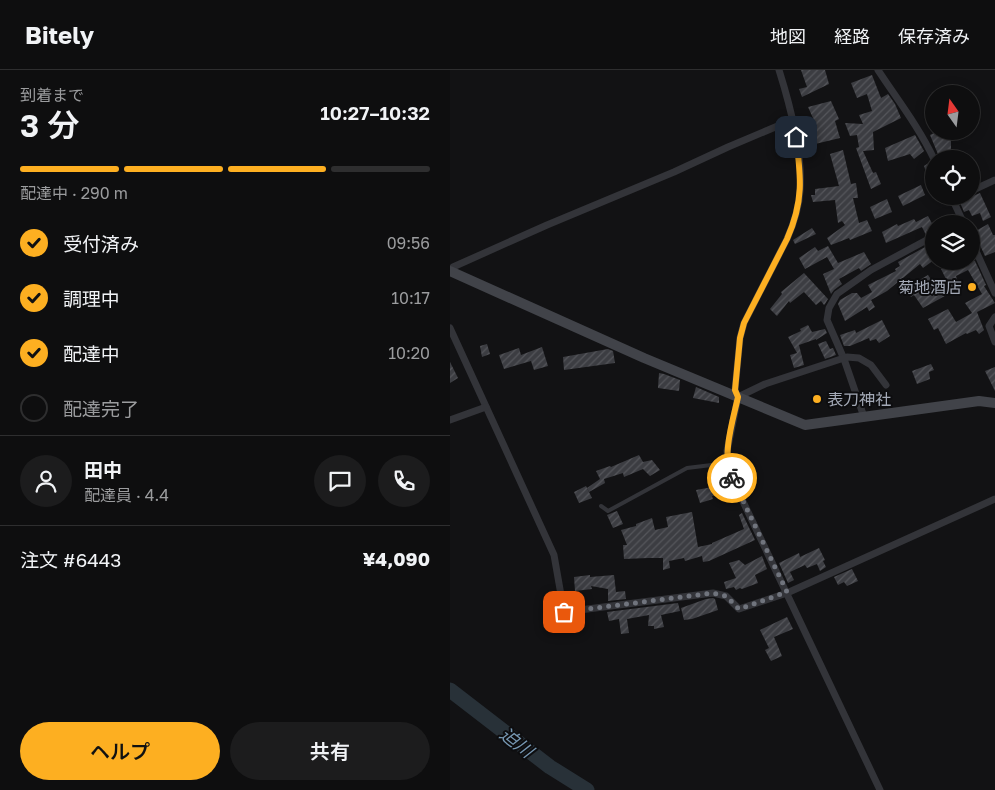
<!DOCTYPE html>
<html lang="ja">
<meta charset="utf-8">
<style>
:root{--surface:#0e0e0f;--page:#1c1c1d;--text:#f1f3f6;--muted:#9b9c9e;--line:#2e2e2f;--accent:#fdaf21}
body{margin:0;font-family:"Golos Text","Noto Sans JP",sans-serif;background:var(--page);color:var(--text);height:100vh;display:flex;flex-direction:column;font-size:19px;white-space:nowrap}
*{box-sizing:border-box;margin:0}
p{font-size:16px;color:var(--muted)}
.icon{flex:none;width:28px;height:28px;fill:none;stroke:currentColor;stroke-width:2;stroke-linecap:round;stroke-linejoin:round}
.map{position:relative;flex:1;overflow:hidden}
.side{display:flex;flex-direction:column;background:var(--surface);width:450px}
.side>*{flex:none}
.needle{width:32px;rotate:346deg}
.tools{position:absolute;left:475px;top:15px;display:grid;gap:10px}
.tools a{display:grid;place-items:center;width:55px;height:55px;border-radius:50%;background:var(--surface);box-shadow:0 2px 12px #0003,0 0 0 1px var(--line);font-size:25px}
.pin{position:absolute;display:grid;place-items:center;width:42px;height:42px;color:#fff;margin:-21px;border-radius:10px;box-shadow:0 2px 8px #0006}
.courier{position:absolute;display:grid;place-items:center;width:50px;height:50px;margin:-25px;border:4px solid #fdaf21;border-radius:50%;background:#fff;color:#222;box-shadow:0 1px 6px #0007}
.summary em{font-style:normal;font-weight:600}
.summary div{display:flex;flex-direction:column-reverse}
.summary{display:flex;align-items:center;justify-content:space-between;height:85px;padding:0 20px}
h1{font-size:32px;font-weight:600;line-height:38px}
.bar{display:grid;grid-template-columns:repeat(4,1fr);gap:8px 5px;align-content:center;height:60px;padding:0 20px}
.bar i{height:6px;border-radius:4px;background:var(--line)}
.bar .current{background:var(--accent)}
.bar p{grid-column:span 4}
.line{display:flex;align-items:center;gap:12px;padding:0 20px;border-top:1px solid var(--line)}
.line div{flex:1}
.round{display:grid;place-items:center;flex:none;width:52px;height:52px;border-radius:26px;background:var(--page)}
ol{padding:0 20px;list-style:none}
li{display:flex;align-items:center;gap:15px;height:55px}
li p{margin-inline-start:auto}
li .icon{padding:5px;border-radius:50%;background:var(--accent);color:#111;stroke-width:4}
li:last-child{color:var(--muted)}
li i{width:28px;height:28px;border:2px solid var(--line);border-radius:50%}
.cta{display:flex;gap:10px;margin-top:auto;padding:10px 20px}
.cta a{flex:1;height:58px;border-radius:30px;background:var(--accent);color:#111;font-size:20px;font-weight:600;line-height:58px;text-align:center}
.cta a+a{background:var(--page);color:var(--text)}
header{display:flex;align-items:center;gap:30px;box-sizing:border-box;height:70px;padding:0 25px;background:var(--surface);border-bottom:1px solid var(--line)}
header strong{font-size:24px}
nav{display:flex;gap:28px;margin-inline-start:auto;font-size:18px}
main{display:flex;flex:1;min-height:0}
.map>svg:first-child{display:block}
</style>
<header>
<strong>Bitely</strong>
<nav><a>地図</a><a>経路</a><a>保存済み</a></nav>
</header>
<main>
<section class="side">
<div class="summary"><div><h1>3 分</h1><p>到着まで</p></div><em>10:27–10:32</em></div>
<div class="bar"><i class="current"></i><i class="current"></i><i class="current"></i><i></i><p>配達中 · 290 m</p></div>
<ol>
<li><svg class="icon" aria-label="check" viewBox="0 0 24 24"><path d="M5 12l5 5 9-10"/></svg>受付済み<p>09:56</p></li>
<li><svg class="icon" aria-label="check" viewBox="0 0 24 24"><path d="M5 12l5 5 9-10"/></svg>調理中<p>10:17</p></li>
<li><svg class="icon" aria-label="check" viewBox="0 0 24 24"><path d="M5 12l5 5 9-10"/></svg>配達中<p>10:20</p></li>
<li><i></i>配達完了</li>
</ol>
<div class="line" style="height:90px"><a class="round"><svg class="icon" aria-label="person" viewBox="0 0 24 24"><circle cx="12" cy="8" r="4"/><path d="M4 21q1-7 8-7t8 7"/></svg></a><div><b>田中</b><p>配達員 · 4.4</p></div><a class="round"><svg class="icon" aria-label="chat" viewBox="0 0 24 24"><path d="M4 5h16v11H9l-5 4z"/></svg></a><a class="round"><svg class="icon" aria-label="phone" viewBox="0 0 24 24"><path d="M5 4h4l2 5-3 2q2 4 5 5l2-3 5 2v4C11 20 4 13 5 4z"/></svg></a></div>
<div class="line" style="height:65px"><div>注文 #6443</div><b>¥4,090</b></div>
<div class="cta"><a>ヘルプ</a><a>共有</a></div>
</section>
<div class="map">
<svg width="545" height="720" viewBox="0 0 545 720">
<defs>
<pattern id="building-hatch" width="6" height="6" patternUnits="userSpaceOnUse" patternTransform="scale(1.25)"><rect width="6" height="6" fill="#3c3d42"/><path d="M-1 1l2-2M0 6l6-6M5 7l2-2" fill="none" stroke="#55565b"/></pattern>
</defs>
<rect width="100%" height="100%" fill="#121214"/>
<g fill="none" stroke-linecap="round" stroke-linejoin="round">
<path stroke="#283138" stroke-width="15" d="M0 620 100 697 137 720"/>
</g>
<g fill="url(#building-hatch)">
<path d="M351 0H375L379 14 352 27 349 19 357 17Z"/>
<path d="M422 5 431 28 438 24 445 34 451 48 423 62 424 80 413 81 423 103 426 102 431 114 421 119 406 78 409 77 407 65 400 66 395 53 413 54 409 45 422 41 417 24 407 28 401 13Z"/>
<path d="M381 31 389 49 385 51 390 68 361 75 363 81 356 83 355 77H353L352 72 361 68 359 60 367 57 358 37Z"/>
<path d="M488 61H501V89H490L480 65Z"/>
<path d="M465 65 474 81 464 89 460 84 438 91 435 78Z"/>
<path d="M393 80 401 114 406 113 408 128H403L409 153 417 150 422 161 400 170 399 168 381 175 377 168 395 155 392 151 388 153 385 130 363 132 361 125H365V119L389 116 380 84Z"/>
<path d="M480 92 484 100V102L477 105 474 96Z"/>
<path d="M471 115 475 125 453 136 448 126Z"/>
<path d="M530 123 541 147 533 151 530 143 522 146 519 140 514 142 509 130 518 126H523Z"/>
<path d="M437 129 442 142 425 149 420 137Z"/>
<path d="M478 146 484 157V161L476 165 472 157 436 173 432 162 447 154 448 156 464 149 466 152Z"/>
<path d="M538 154 543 165H545V182L535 186 524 162Z"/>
<path d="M362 158 366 164 345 174 343 170Z"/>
<path d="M484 172V190L473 198 470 194 437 221 421 230 425 237 419 241 417 237 395 251 388 234 390 230 402 223H407L411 228 422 222 418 215 446 201 445 199 450 196 448 192Z"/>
<path d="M378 176 388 193 414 182 421 194 411 201 409 198 389 209 392 214 384 220 381 224 373 204 384 199 377 187 355 199 349 188 365 177 368 181Z"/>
<path d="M505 191H525L536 215 534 216 545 233 527 242 534 260 529 264 526 260 517 264 516 263 496 274 488 258 484 260 478 249 498 239 506 252 522 243 515 233 532 224 518 200 506 206 509 215 501 220 502 222 473 238 464 225 461 227 456 218 478 205 486 217 497 211 491 199Z"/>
<path d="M354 203 378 229 375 234 374 235 371 231 366 235 354 222 340 233 339 231 327 246 320 239 332 224 331 222Z"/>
<path d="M432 250 440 266 429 273 426 269 420 271 419 268 400 276H394L390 265 405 260 406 263Z"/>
<path d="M358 255 362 262 375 259 377 263 366 270V269L349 275 354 295 344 298 340 285 347 283 338 267 351 261 350 259Z"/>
<path d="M376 271 380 279 383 278 386 285 375 289 368 274Z"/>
<path d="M37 274 40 284 32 287 30 276Z"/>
<path d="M92 277 98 296 84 300 81 291 54 299 49 285 69 278 71 285Z"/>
<path d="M158 279 163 281 165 293 114 300 113 287Z"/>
<path d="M0 292 8 308 0 313Z"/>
<path d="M481 294 484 300 479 302 480 309 467 314 462 301Z"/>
<path d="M545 297V321L535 301Z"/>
<path d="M209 303 214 304 230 310 229 321 208 318Z"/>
<path d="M246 317 269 327V333L243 328Z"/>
<path d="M189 385 193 392 202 390 210 400 200 406 193 399 174 407 173 403 154 409 155 413 139 422 137 418 150 409 146 401 160 396 161 397Z"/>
<path d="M279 414 282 422 262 426 263 429 250 433 246 420Z"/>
<path d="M136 416 142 428 129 433 124 422Z"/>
<path d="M167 441 173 454 163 458 157 445Z"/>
<path d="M242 442 248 477 262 474V473L294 459 289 445 292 443 305 470 259 491 253 492 252 486 235 491 234 488 219 491 220 498 213 500V488H198L174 489 173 475H177L171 460 186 456V454L202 448 205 460 218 457 216 447Z"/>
<path d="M369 478 375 490 373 491 376 497 370 501 367 494 357 498 355 495 340 502 344 510 338 513 329 493 349 483 350 487Z"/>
<path d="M312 486 317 499 305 505 308 513 292 519 290 518 286 520 284 517 276 519 274 512 286 508 279 493 289 490 295 495Z"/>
<path d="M402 499 408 511 397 516 394 512 388 515 384 507Z"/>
<path d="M140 505V507L164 505 166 522 175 521 176 529 158 531V519L141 516 142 519 125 521 124 507Z"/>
<path d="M263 528 265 529 268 540 242 549 234 550 231 538 256 529Z"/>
<path d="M228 533 230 541 211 545 214 557 204 559V556H198L199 545 177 549 179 563 171 564 169 549 159 551 157 542Z"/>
<path d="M337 547 343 559 324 567 332 586 321 591 315 580 319 578 310 560Z"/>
</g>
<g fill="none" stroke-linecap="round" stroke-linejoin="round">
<path stroke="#333439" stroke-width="4" d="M151 436 158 441 237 398 278 393"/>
<g stroke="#333439" stroke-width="7">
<path d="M428 0C447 29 469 57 484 89"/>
<path d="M521 121 545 110"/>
<path d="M501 126 514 154"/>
<path d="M521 170 545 223"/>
<path d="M0 201 3 197 97 155 224 102 278 77 342 50"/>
<path d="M545 247 539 256 545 272"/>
<path d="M0 258 104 485 114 542 263 523 276 526 289 539 337 523 545 429"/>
<path d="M288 327 285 320 290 268 294 253 337 169C344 153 349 138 350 121 353 85 340 35 329 0"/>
<path d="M414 347 394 289 377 250 379 238 387 224 421 200 484 166"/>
<path d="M0 350 36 337"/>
<path d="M430 720 279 402 277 381 288 327 315 314 397 287 409 288 421 295 436 315"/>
</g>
<path stroke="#414349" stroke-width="10" d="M0 201 194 288 355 355 529 331 545 333"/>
</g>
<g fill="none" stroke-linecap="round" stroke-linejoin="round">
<path stroke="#70747d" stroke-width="5" stroke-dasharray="0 9" d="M114 542 263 523 276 526 289 539 337 522 282 408"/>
<path stroke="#fdaf21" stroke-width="6" d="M282 408C271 387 283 350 288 327L285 320 290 268 294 253 337 169C354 131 351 107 346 67"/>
</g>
<g fill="#fdaf21" stroke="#0d0d0f" stroke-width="2">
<circle cx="522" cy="217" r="5"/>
<circle cx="367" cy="329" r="5"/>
</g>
<g text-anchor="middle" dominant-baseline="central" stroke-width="4" stroke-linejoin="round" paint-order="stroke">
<g font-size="16" fill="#a3a9b6" stroke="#0d0d0f" text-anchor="end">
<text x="512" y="217">菊地酒店</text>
<text x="377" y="329" text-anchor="start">表刀神社</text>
</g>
<g font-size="18" font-style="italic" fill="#7798b3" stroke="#0d0d0f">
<text transform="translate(67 672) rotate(38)">迫川</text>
</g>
</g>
</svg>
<div class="tools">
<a><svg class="needle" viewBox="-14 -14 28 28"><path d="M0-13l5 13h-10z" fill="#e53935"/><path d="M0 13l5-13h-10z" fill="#9b9c9e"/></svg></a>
<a><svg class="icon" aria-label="locate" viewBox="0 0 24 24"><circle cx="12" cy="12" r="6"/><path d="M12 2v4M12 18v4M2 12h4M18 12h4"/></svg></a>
<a><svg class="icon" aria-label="layers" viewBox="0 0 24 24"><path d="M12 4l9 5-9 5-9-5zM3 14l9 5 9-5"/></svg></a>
</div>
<div class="pin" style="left:114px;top:542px;background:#ea580c"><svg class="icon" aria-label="bag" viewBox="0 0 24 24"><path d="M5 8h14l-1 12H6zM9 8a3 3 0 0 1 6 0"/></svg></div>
<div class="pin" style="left:346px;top:67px;background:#1f2937"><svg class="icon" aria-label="home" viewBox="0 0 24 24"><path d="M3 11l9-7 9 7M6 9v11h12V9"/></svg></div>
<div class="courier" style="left:282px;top:408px"><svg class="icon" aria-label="bike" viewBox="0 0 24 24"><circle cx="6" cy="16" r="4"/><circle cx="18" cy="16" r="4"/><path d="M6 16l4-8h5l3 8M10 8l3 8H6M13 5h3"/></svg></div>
</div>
</main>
